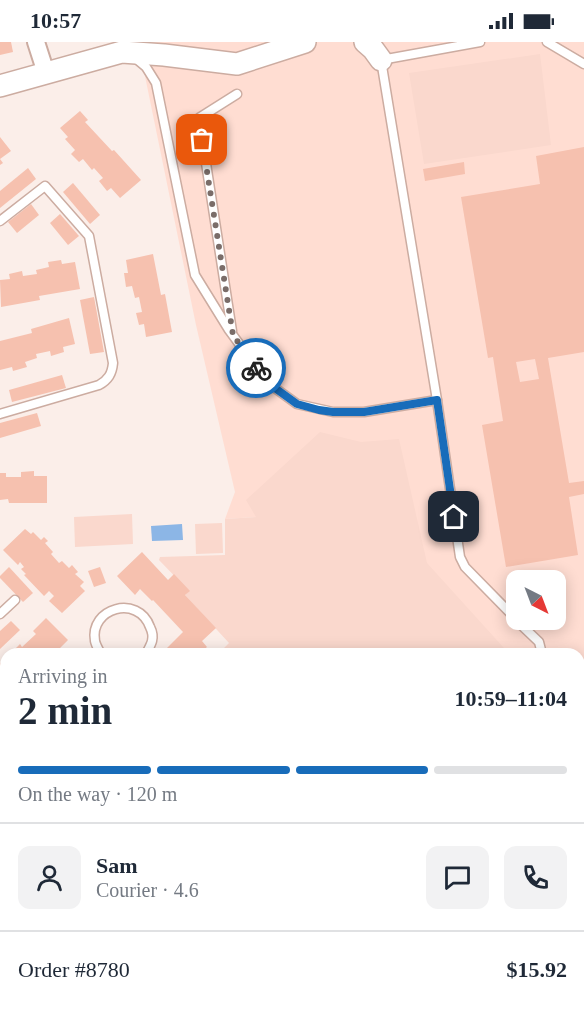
<!DOCTYPE html>
<meta charset="utf-8">
<style>
:root{--surface:#fff;--page:#f2f2f3;--text:#1f2937;--muted:#747a83;--line:#e0e1e3;--accent:#186cba}
body{margin:0;font-family:"Times New Roman",serif;background:var(--page);color:var(--text);height:100vh;display:flex;flex-direction:column;font-size:22px;white-space:nowrap}
*{box-sizing:border-box;margin:0}
p{font-size:20px;color:var(--muted)}
.icon{flex:none;width:33px;height:33px;fill:none;stroke:currentColor;stroke-width:2;stroke-linecap:round;stroke-linejoin:round}
.map{position:relative;flex:1;overflow:hidden}
.sheet{position:absolute;left:0px;top:606px;width:585px;height:372px;display:flex;flex-direction:column;background:var(--surface);border-radius:18px 18px 0 0;box-shadow:0 3px 15px #0003}
.sheet>*{flex:none}
.needle{width:39px;rotate:138deg}
.fabs{position:absolute;left:506px;top:528px;display:grid;gap:12px}
.fabs a{display:grid;place-items:center;width:60px;height:60px;border-radius:12px;background:var(--surface);box-shadow:0 3px 15px #0003;font-size:30px}
.pin{position:absolute;display:grid;place-items:center;width:51px;height:51px;color:#fff;margin:-26px;border-radius:12px;box-shadow:0 3px 9px #0006}
.courier{position:absolute;display:grid;place-items:center;width:60px;height:60px;margin:-30px;border:4px solid #186cba;border-radius:50%;background:#fff;color:#222;box-shadow:0 2px 8px #0007}
.head em{font-style:normal;font-weight:700}
.head div{display:flex;flex-direction:column-reverse}
.head{display:flex;align-items:center;justify-content:space-between;height:102px;padding:0 18px}
h1{font-size:39px;font-weight:700;line-height:45px}
.bar{display:grid;grid-template-columns:repeat(4,1fr);gap:9px 6px;align-content:center;height:72px;padding:0 18px}
.bar i{height:8px;border-radius:4px;background:var(--line)}
.bar .on{background:var(--accent)}
.bar p{grid-column:span 4}
.line{display:flex;align-items:center;gap:15px;padding:0 18px;border-top:2px solid var(--line)}
.line div{flex:1}
.round{display:grid;place-items:center;flex:none;width:63px;height:63px;border-radius:12px;background:var(--page)}
.status{display:flex;justify-content:space-between;align-items:center;height:42px;padding:0 30px;background:var(--surface);direction:ltr}
.status svg{height:16px;fill:currentColor}
.map>svg:first-child{display:block}
</style>
<div class="status"><b>10:57</b><svg viewBox="0 0 49 12"><path d="M0 12V9h3v3zM5 12V6h3v6zM10 12V3h3v9zM15 12V0h3v12zM26 1h20v11H26zM47 4h2v5h-2z"/></svg></div>
<div class="map">
<svg width="584" height="978" viewBox="0 0 584 978">
<rect width="100%" height="100%" fill="#fbeee9"/>
<path fill="#ffddd2" fill-rule="evenodd" d="M138 0H584V840L579 844V612H243L256 475 225 477 235 450 196 283ZM516 538H555V578H516Z"/>
<g fill="#fad8cd">
<path d="M540 12 551 103 424 122 409 31Z"/>
<path d="M320 390 361 400 399 397 427 521 504 606 507 612H218L229 601 185 553 189 549 159 518 160 515 225 513V477L256 475 246 458Z"/>
<path d="M132 472 133 502 75 505 74 475Z"/>
<path d="M222 481 223 511 196 512 195 482Z"/>
</g>
<path fill="#8cb6e6" d="M182 482 183 498 152 499 151 484Z"/>
<g fill="#f6c1af" fill-rule="evenodd">
<path d="M0 0H11L13 10 0 13Z"/>
<path d="M80 69 88 78 85 80 112 109 114 108 141 138 120 156 111 146 107 149 99 139 103 136 94 126 92 128 83 117 79 120 71 112 75 108 65 97 68 95 60 86Z"/>
<path d="M0 95 11 109 0 117 3 121 0 123Z"/>
<path d="M584 105V310L548 316 569 441 584 439V452L569 455 578 513 506 525 482 383 503 379 493 315 488 316 461 155 540 142 536 114ZM535 317 539 337 520 340 516 320Z"/>
<path d="M464 120 465 132 425 139 423 127Z"/>
<path d="M28 126 36 137 0 166V149Z"/>
<path d="M73 141 100 173 90 182 63 150Z"/>
<path d="M31 162 39 173 17 191 8 180Z"/>
<path d="M60 172 79 194 68 203 50 181Z"/>
<path d="M153 212 161 253 165 252 172 290 146 295 144 282 139 283 136 271 142 270 139 255 135 256 132 244 126 245 124 231H128L126 218Z"/>
<path d="M61 218 62 222 75 220 80 247 39 254 40 258 1 265 0 238 10 237 9 232 22 229 23 234 37 232 36 228 49 225 48 220Z"/>
<path d="M94 255 104 310 90 312 80 258Z"/>
<path d="M69 276 75 302 63 305 64 310 51 314 50 309 36 312 37 316 25 320 27 325 13 329 12 325 0 328V299L32 291 31 287Z"/>
<path d="M62 333 66 346 12 360 9 348Z"/>
<path d="M37 371 41 384 0 396V381Z"/>
<path d="M34 429V434H47V461H9L8 457 0 458V431H6V435H21V430Z"/>
<path d="M25 487 31 492 33 490 41 498 44 495 48 499 45 501 53 510 51 512 59 521 62 519 69 526 72 523 78 530 75 532 84 540 80 544 85 549 62 571 49 559 54 554 49 549 44 554 24 533 26 532 21 527 24 525 20 520 18 523 3 508Z"/>
<path d="M142 510 168 538 174 532 190 549 185 553 216 586 202 599 207 605 199 612H167L164 609 183 590 153 558 152 559 140 547 135 553 117 534Z"/>
<path d="M9 525 33 551 23 560 0 536V534Z"/>
<path d="M100 525 106 541 94 545 88 529Z"/>
<path d="M46 576 68 598 56 610 58 612H10L20 602 22 605 36 592 33 589Z"/>
<path d="M11 579 20 588 0 607V589Z"/>
<path d="M3 619 6 622V665L0 671V621Z"/>
<path d="M0 776 6 782V804L2 808 0 806Z"/>
<path d="M6 867V886L4 888 0 883V873Z"/>
<path d="M584 871V905L583 906 584 910 579 914V874Z"/>
<path d="M79 972H99L92 978H72Z"/>
<path d="M171 972H193L199 978H164Z"/>
<path d="M478 972H491L495 978H469Z"/>
<path d="M504 972H545L539 975 541 978H507Z"/>
</g>
<g fill="none" stroke-linecap="round" stroke-linejoin="round">
<defs>
<g id="service">
<path d="M547 0 584 22"/>
<path d="M134 15 146 25 156 41 195 233 229 288 268 341 297 362 333 370H364L437 358 381 18 480 0"/>
<path d="M0 179 45 144 89 194 113 321C112 332 108 338 99 343L0 372"/>
<path d="M232 289 199 76 237 52"/>
<path d="M437 358 460 515 465 525 516 577"/>
<path d="M0 572 15 558"/>
<path d="M516 578 539 600 542 612"/>
<path d="M101 612C99 608 96 604 95 599 89 566 138 552 150 585 152 589 153 595 152 599 151 603 148 608 146 612"/>
<path d="M579 643 584 646"/>
<path d="M0 711 6 705"/>
<path d="M0 737 6 743"/>
<path d="M0 856 6 850"/>
<path d="M106 978 112 972"/>
</g>
<path id="minor" d="M36 0 46 31"/>
<g id="tertiary">
<path d="M365 0 373 7 381 18"/>
<path d="M0 44 122 10 164 13 237 22 305 0"/>
</g>
</defs>
<use href="#service" stroke="#ccaca1" stroke-width="11"/>
<use href="#minor" stroke="#ccaca1" stroke-width="20"/>
<use href="#tertiary" stroke="#ccaca1" stroke-width="24"/>
<use href="#service" stroke="#fff" stroke-width="8"/>
<use href="#minor" stroke="#fff" stroke-width="16"/>
<use href="#tertiary" stroke="#fff" stroke-width="21"/>
</g>
<g fill="none" stroke-linecap="round" stroke-linejoin="round">
<path stroke="#7a6d69" stroke-width="6" stroke-dasharray="0 10.8" d="M202 98 233 293 256 326"/>
<path stroke="#186cba" stroke-width="8" d="M256 326 268 341 297 362 319 368 333 370H364L437 358 454 475"/>
</g>
</svg>
<div class="fabs">
<a><svg class="needle" viewBox="-14 -14 28 28"><path d="M0-13l5 13h-10z" fill="#e53935"/><path d="M0 13l5-13h-10z" fill="#747a83"/></svg></a>
</div>
<div class="pin" style="left:202px;top:98px;background:#ea580c"><svg class="icon" aria-label="bag" viewBox="0 0 24 24"><path d="M5 8h14l-1 12H6zM9 8a3 3 0 0 1 6 0"/></svg></div>
<div class="pin" style="left:454px;top:475px;background:#1f2937"><svg class="icon" aria-label="home" viewBox="0 0 24 24"><path d="M3 11l9-7 9 7M6 9v11h12V9"/></svg></div>
<div class="courier" style="left:256px;top:326px"><svg class="icon" aria-label="bike" viewBox="0 0 24 24"><circle cx="6" cy="16" r="4"/><circle cx="18" cy="16" r="4"/><path d="M6 16l4-8h5l3 8M10 8l3 8H6M13 5h3"/></svg></div>
<section class="sheet">
<div class="head"><div><h1>2 min</h1><p>Arriving in</p></div><em>10:59–11:04</em></div>
<div class="bar"><i class="on"></i><i class="on"></i><i class="on"></i><i></i><p>On the way · 120 m</p></div>
<div class="line" style="height:108px"><a class="round"><svg class="icon" aria-label="person" viewBox="0 0 24 24"><circle cx="12" cy="8" r="4"/><path d="M4 21q1-7 8-7t8 7"/></svg></a><div><b>Sam</b><p>Courier · 4.6</p></div><a class="round"><svg class="icon" aria-label="chat" viewBox="0 0 24 24"><path d="M4 5h16v11H9l-5 4z"/></svg></a><a class="round"><svg class="icon" aria-label="phone" viewBox="0 0 24 24"><path d="M5 4h4l2 5-3 2q2 4 5 5l2-3 5 2v4C11 20 4 13 5 4z"/></svg></a></div>
<div class="line" style="height:78px"><div>Order #8780</div><b>$15.92</b></div>
</section>
</div>
